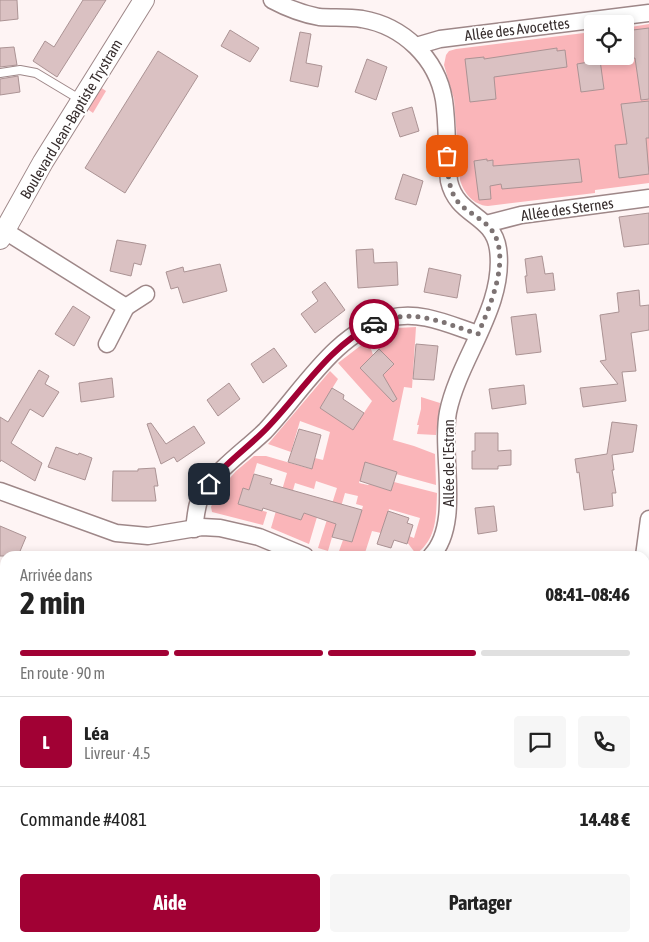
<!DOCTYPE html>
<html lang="fr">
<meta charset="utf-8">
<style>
:root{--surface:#fff;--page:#f6f6f6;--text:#222;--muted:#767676;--line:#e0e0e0;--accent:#a10134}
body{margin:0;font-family:"Asap Condensed",sans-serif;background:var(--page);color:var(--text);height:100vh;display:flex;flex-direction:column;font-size:19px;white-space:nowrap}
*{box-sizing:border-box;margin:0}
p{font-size:16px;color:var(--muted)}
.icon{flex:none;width:28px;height:28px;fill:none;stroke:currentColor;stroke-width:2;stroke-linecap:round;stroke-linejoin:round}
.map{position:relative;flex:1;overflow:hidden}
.panel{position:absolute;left:0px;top:551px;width:650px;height:391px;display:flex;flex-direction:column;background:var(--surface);border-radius:15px 15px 0 0;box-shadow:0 2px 8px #0003}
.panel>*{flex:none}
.controls{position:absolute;left:584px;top:15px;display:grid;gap:10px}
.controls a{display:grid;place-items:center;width:50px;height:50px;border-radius:5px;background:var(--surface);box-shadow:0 2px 8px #0003;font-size:25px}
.pin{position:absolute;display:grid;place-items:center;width:42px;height:42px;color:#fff;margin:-21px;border-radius:10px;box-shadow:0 2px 8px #0006}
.courier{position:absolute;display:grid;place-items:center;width:50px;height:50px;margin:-25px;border:4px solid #a10134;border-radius:50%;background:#fff;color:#222;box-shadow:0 1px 6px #0007}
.headline em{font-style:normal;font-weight:700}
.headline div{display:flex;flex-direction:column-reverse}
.headline{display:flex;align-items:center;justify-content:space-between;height:85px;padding:0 20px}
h1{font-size:32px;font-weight:700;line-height:38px}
.bar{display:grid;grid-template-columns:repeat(4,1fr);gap:8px 5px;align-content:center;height:60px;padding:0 20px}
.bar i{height:6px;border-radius:4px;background:var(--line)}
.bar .on{background:var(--accent)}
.bar p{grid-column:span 4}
.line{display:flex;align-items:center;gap:12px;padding:0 20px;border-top:1px solid var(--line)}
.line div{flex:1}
.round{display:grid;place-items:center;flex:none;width:52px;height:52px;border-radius:5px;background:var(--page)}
.cta{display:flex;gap:10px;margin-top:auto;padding:10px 20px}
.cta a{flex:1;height:58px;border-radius:5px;background:var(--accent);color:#fff;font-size:20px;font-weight:700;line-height:58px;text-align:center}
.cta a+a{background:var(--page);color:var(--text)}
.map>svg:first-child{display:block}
</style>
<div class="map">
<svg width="649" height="942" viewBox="0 0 649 942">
<rect width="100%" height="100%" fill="#fef4f4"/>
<g fill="#fab5b9">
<path d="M649 24V183L595 190V193L488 206C473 205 464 193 460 180L454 99 444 65 446 55 449 51 456 49 592 32V56H625V28Z"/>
<path d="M100 87 106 91 93 113 86 108Z"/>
<path d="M416 327 412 388 404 387 393 440 414 446 435 454 436 485 396 474 397 472 366 463 359 483 368 485 369 484 391 491 394 482 437 493C436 516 437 539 416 554L407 542 409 536 414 538 420 518 389 509 381 533 372 531 364 556H347L338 554 343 540 352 542 363 506 356 504 358 496 345 493 328 551 318 548 337 488 316 481 314 489 295 483 286 515 301 520 304 513 317 517 309 544 271 528 287 473 257 463 249 490 243 489 238 504 267 512 263 525 212 512 211 507 216 494 236 471 254 456H266L311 469 315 458 323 460 330 432 300 421 291 452 268 444 330 371 338 379 320 408 353 429 372 401 338 363 368 340 373 355 360 368 375 383 394 364 379 349 380 334 397 328Z"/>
<path d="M421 397 440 403 436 435 417 434 419 425H417L421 409Z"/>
<path d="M645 735 649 736V879L645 858Z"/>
<path d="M223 938H523L519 942H224Z"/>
</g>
<g fill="#dac1c2" stroke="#ab9394">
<path d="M0 0H17L18 19 0 21Z"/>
<path d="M83 0H106L57 77 33 61 45 41 54 47Z"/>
<path d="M649 28V99L641 100 635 58 625 59V31Z"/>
<path d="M230 30 259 48 250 62 221 46Z"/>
<path d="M300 32 311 34 306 63 322 66 318 87 290 81Z"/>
<path d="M14 47 17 65 0 67V48Z"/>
<path d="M557 48V51L565 50 567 67 494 77 496 99 470 102 465 59 484 57V59Z"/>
<path d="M158 51 198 76 125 193 85 168Z"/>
<path d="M367 59 387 67 376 100 355 92Z"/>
<path d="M600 60 604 89 581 92 577 64Z"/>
<path d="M18 76 20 92 0 95V79Z"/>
<path d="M649 101V138H646L649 174 619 178 615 145 627 144 621 104Z"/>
<path d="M412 107 419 131 400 137 392 113Z"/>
<path d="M487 159V161L493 160V166L579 159 582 182 502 189 501 184 490 186 491 199 479 200 474 161Z"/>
<path d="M403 174 423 181 416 205 395 199Z"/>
<path d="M649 213V244L624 247 619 217Z"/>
<path d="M117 240 146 245 141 265 134 263 131 276 110 271Z"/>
<path d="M373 249 374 263 397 262 398 285 358 288 356 250Z"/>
<path d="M542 256 545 274 553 273 555 290 527 293 525 276H527L525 259Z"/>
<path d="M220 264 227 291 183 303 178 287 171 289 166 272 183 267 184 272Z"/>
<path d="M429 268 461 275 457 298 424 292Z"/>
<path d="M325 282 345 310 315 333 301 314 318 301 312 292Z"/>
<path d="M639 290 640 306 649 305V330L631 333 636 371 622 372 626 401 583 407 580 388 618 384 600 361 606 360 600 315 619 312 617 293Z"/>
<path d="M73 306 90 317 74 346 55 334Z"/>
<path d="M536 314 541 352 516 355 511 317Z"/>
<path d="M416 344 438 346 434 380 413 379Z"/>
<path d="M274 348 287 366 263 383 251 364Z"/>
<path d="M379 349 394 364 383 375 397 399 393 402 360 368Z"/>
<path d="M39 370 49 376 45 384 59 392 43 417 30 409 11 443 42 463 35 481 1 460 0 462V417L8 422Z"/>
<path d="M112 378 114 397 81 402 79 383Z"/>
<path d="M229 383 240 399 218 416 207 400Z"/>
<path d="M524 385 526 404 492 409 489 389Z"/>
<path d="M332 388 344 395 343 399 364 413 353 430 320 408Z"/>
<path d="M612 422 637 425 633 452 612 455 614 470H612L616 493H612L613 506 584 510 579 472 577 473 575 459 607 454Z"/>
<path d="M151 423 166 444 194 426 205 443 177 462 174 457 161 464 147 424Z"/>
<path d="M299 429 321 435 312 469 288 462Z"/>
<path d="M475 433H498V451L511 450V465L498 466V469H472V451H475Z"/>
<path d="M56 447 78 455 79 453 92 458 85 480 48 467Z"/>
<path d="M365 462 397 472 391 491 360 481Z"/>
<path d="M155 468 158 486H154L156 501H112L113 471H138V469Z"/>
<path d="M254 474 272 479 270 484 362 510 352 542 332 537 336 524 304 513 301 520 263 508 262 511 238 504 243 488 249 490Z"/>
<path d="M494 506 497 531 478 534 475 508Z"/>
<path d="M388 511 409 518 407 523 413 525 407 544 394 540 391 548 377 544Z"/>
<path d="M0 526 26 537 18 556H0Z"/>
</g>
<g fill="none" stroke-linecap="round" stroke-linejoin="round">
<defs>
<path id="service" d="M0 73 20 70 36 73 81 100"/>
<g id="minor">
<path d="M272 0C287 8 303 14 319 17 333 18 348 17 362 19 403 26 437 58 444 100 448 127 446 154 449 181 457 217 493 214 498 249 506 306 459 358 448 412 440 454 462 524 431 556"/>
<path d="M416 46 440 39 649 13"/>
<path d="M486 224 521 215 649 198"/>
<path d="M5 231 126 307 107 344"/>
<path d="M126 307 146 294"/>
<path d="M0 491 116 533 148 536 202 527 220 528 259 537 305 556"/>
<path d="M194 529C196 516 196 503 203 492 219 468 244 451 265 431 302 392 335 332 390 318 420 310 450 325 478 334"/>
<path d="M644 556 649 519"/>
<path d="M593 942V938"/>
</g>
<path id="tertiary" d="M0 239 43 162 144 0"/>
</defs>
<use href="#service" stroke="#9e8788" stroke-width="10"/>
<use href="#minor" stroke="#9e8788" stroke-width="19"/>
<use href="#tertiary" stroke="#9e8788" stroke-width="22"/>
<use href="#service" stroke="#fff" stroke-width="8"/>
<use href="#minor" stroke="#fff" stroke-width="16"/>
<use href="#tertiary" stroke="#fff" stroke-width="20"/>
</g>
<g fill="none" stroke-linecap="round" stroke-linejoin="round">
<path stroke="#7d7373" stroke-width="5" stroke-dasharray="0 9" d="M374 324C413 307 441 322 478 334 490 306 513 255 490 228 482 219 471 214 462 206 448 194 448 174 447 156"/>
<path stroke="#a10134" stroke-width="6" d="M209 484C225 463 249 447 267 428 302 392 328 347 374 324"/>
</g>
<g text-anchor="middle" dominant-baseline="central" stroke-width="4" stroke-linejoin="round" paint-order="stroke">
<g font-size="15" fill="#372e2e" stroke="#fff">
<text transform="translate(517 29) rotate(-7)">Allée des Avocettes</text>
<text transform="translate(71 119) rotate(-59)">Boulevard Jean-Baptiste Trystram</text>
<text transform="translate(567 209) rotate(-8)">Allée des Sternes</text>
<text transform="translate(448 463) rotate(-90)">Allée de l'Estran</text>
</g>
</g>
</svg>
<div class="controls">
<a><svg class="icon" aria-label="locate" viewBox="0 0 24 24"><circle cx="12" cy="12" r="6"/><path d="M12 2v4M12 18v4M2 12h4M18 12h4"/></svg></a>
</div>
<div class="pin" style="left:447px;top:156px;background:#ea580c"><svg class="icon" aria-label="bag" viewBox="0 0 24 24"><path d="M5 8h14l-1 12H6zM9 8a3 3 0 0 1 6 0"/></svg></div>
<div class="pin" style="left:209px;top:484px;background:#1f2937"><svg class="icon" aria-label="home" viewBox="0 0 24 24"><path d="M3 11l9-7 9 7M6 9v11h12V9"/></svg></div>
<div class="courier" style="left:374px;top:324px"><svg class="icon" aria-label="car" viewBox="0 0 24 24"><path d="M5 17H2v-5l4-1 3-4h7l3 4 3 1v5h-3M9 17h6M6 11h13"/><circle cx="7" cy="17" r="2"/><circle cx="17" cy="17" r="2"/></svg></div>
<section class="panel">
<div class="headline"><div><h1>2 min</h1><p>Arrivée dans</p></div><em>08:41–08:46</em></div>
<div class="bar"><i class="on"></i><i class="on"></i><i class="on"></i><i></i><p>En route · 90 m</p></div>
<div class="line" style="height:90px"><b class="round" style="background:var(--accent);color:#fff">L</b><div><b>Léa</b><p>Livreur · 4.5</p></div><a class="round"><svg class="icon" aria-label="chat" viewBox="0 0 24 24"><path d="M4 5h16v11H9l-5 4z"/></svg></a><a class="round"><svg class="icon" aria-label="phone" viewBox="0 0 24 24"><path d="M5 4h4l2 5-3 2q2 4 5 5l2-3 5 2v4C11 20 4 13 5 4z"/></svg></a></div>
<div class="line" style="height:65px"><div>Commande #4081</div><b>14.48 €</b></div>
<div class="cta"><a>Aide</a><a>Partager</a></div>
</section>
</div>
